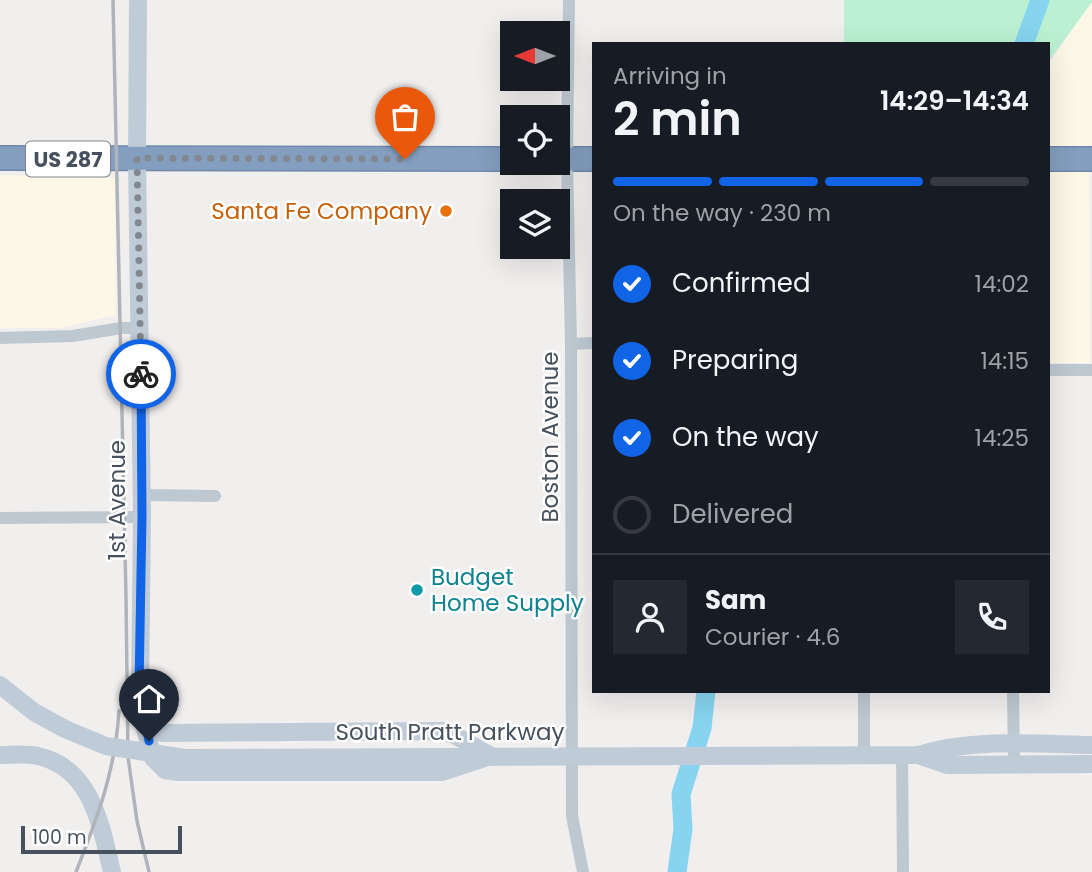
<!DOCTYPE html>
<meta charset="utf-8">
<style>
:root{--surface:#171b24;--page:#242831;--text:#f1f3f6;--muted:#9ea1a6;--line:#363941;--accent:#1264e7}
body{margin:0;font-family:Poppins,sans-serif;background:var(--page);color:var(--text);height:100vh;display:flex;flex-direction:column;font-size:26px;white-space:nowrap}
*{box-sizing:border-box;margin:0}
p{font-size:23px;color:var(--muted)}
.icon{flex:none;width:38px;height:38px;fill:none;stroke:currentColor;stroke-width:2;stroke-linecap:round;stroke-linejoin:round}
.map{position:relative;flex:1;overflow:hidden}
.side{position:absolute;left:592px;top:42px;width:458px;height:651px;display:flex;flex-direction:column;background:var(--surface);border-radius:0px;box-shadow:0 7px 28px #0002}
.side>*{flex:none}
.needle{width:46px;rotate:270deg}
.fabs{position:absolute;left:500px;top:21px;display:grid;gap:14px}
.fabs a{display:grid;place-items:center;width:70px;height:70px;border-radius:0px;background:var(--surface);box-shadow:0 7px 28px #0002;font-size:35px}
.scale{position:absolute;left:21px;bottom:18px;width:161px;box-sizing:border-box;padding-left:7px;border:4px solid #46515d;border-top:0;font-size:19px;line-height:24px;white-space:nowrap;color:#46515d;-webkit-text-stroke:5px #fff;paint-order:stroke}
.pin{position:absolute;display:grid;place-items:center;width:60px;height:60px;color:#fff;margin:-72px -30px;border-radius:50% 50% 50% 0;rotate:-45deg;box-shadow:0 0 7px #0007}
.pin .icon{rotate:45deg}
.courier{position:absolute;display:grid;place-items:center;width:70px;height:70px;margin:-35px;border:5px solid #1264e7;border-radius:50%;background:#fff;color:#222;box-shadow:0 2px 9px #0007}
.overview em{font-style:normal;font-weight:600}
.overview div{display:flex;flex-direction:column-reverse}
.overview{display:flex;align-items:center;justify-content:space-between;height:119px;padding:0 21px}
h1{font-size:46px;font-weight:600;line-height:52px}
.bar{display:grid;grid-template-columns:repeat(4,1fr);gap:10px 7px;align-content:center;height:84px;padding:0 21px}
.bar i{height:9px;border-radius:5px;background:var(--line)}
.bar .current{background:var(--accent)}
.bar p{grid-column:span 4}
.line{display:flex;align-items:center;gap:18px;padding:0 21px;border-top:2px solid var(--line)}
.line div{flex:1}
.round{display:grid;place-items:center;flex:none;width:74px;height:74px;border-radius:0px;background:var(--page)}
ol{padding:0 21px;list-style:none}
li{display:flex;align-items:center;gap:21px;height:77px}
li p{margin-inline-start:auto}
li .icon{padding:7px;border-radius:50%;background:var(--accent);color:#fff;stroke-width:4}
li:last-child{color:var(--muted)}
li i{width:38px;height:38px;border:4px solid var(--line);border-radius:50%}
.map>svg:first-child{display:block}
</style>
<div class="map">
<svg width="1092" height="872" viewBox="0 0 1092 872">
<rect width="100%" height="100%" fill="#f1eeee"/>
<g fill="#fdf7e7">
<path d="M1092 1V145L1089 146 1090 363H1048V65Z"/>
<path d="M0 175 115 178 116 315 60 328H0Z"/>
</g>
<path fill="#bbf1d2" d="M844 0H1092V2L1048 62V44H844Z"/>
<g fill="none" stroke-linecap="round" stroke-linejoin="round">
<g stroke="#86d4ef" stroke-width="19">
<path d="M1024 44 1040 0"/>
<path d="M677 872 683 829 681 794 702 728 706 691"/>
</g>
<defs>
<g id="highway">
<path d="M0 158 513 159"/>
<path d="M558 159H593"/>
<path d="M1048 159H1092"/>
</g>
</defs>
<use href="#highway" stroke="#6f89ab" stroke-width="26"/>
<g stroke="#bec8d1" stroke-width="12">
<path d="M569 0 567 159 571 344 572 816 583 872"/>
<path d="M0 338 73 336 121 328H140"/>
<path d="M571 344 593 343"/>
<path d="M1048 370H1092"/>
<path d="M142 495 215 496"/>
<path d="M0 518 142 517"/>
<path d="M1013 691 1014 765"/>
<path d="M864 755V691"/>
<path d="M902 755 903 872"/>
</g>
<g stroke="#c0cbd8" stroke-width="18">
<path d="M138 0 137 158 142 517 140 688 144 725 153 758 165 770 178 772H442L491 756"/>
<path d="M0 685 34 712 65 729"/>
<path d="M144 712 154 727 162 733 442 731 456 736 491 756"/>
<path d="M0 755C12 755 26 753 38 756 92 768 101 826 112 872"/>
<path d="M918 755 947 765 1092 764"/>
<path d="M185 758 918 755C973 738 1035 744 1092 745"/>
</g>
<use href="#highway" stroke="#849ebf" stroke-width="23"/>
<g stroke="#b0b3b9" stroke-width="3.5">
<path d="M113 0 126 597 128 757 137 821 149 872"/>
<path d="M76 872C98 816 115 772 119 711"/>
</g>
<path stroke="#c0cbd8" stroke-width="18" d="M65 729 106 746 185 758"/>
</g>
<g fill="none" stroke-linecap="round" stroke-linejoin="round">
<path stroke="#828890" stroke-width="7" stroke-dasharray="0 12.6" d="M141 374 137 158 405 159"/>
<path stroke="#1264e7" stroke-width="9" d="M141 374 142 517 139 688 149 741"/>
</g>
<circle fill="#e8710a" stroke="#fff" stroke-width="2.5" cx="446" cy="211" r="7"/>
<circle fill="#0f9aa8" stroke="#fff" stroke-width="2.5" cx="417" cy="590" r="7"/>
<g text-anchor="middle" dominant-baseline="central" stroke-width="5" stroke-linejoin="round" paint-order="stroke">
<rect fill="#fff" stroke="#7e858e" stroke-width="2" x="26" y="141.5" width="84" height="35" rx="5"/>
<g font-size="21" font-weight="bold" fill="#46515d">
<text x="68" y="159">US 287</text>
</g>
<g font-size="23" fill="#c56008" stroke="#fff" text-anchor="end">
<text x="432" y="211">Santa Fe Company</text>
</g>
<g font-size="23" fill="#46515d" stroke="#fff">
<text transform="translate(550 437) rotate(-90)">Boston Avenue</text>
<text transform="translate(117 500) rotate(-90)">1st Avenue</text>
<text x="450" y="732">South Pratt Parkway</text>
</g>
<g font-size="23" fill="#0d838f" stroke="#fff" text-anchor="start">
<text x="431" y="577">Budget<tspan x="431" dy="26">Home Supply</tspan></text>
</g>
</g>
</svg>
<div class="fabs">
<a><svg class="needle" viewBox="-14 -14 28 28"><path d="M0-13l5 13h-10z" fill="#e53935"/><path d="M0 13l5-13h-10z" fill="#9ea1a6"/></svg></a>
<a><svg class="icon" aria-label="locate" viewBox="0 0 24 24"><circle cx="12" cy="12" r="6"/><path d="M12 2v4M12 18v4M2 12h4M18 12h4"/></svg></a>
<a><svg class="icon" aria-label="layers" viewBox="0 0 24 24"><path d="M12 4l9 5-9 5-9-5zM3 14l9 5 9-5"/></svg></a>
</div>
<div class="scale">100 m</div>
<div class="pin" style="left:405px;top:159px;background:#ea580c"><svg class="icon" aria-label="bag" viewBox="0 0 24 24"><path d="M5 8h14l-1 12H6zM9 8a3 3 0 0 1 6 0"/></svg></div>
<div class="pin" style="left:149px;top:741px;background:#1f2937"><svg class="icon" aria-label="home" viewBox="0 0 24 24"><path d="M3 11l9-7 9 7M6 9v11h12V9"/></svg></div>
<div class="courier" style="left:141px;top:374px"><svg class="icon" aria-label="bike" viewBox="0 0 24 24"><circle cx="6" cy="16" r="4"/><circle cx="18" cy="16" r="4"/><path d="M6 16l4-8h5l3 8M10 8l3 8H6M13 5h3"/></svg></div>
<section class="side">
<div class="overview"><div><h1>2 min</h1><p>Arriving in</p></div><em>14:29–14:34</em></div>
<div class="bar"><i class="current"></i><i class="current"></i><i class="current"></i><i></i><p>On the way · 230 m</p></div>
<ol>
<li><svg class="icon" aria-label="check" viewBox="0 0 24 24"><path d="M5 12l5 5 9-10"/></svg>Confirmed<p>14:02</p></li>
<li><svg class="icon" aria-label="check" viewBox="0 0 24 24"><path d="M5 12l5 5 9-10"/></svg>Preparing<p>14:15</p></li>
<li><svg class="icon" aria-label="check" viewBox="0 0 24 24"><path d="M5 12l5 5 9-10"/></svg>On the way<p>14:25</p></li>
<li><i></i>Delivered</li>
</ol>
<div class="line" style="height:126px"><a class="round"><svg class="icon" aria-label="person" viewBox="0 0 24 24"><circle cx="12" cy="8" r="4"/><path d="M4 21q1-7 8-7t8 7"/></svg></a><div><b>Sam</b><p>Courier · 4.6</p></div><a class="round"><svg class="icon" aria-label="phone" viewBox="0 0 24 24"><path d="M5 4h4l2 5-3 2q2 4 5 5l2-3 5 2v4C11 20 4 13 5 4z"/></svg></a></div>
</section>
</div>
